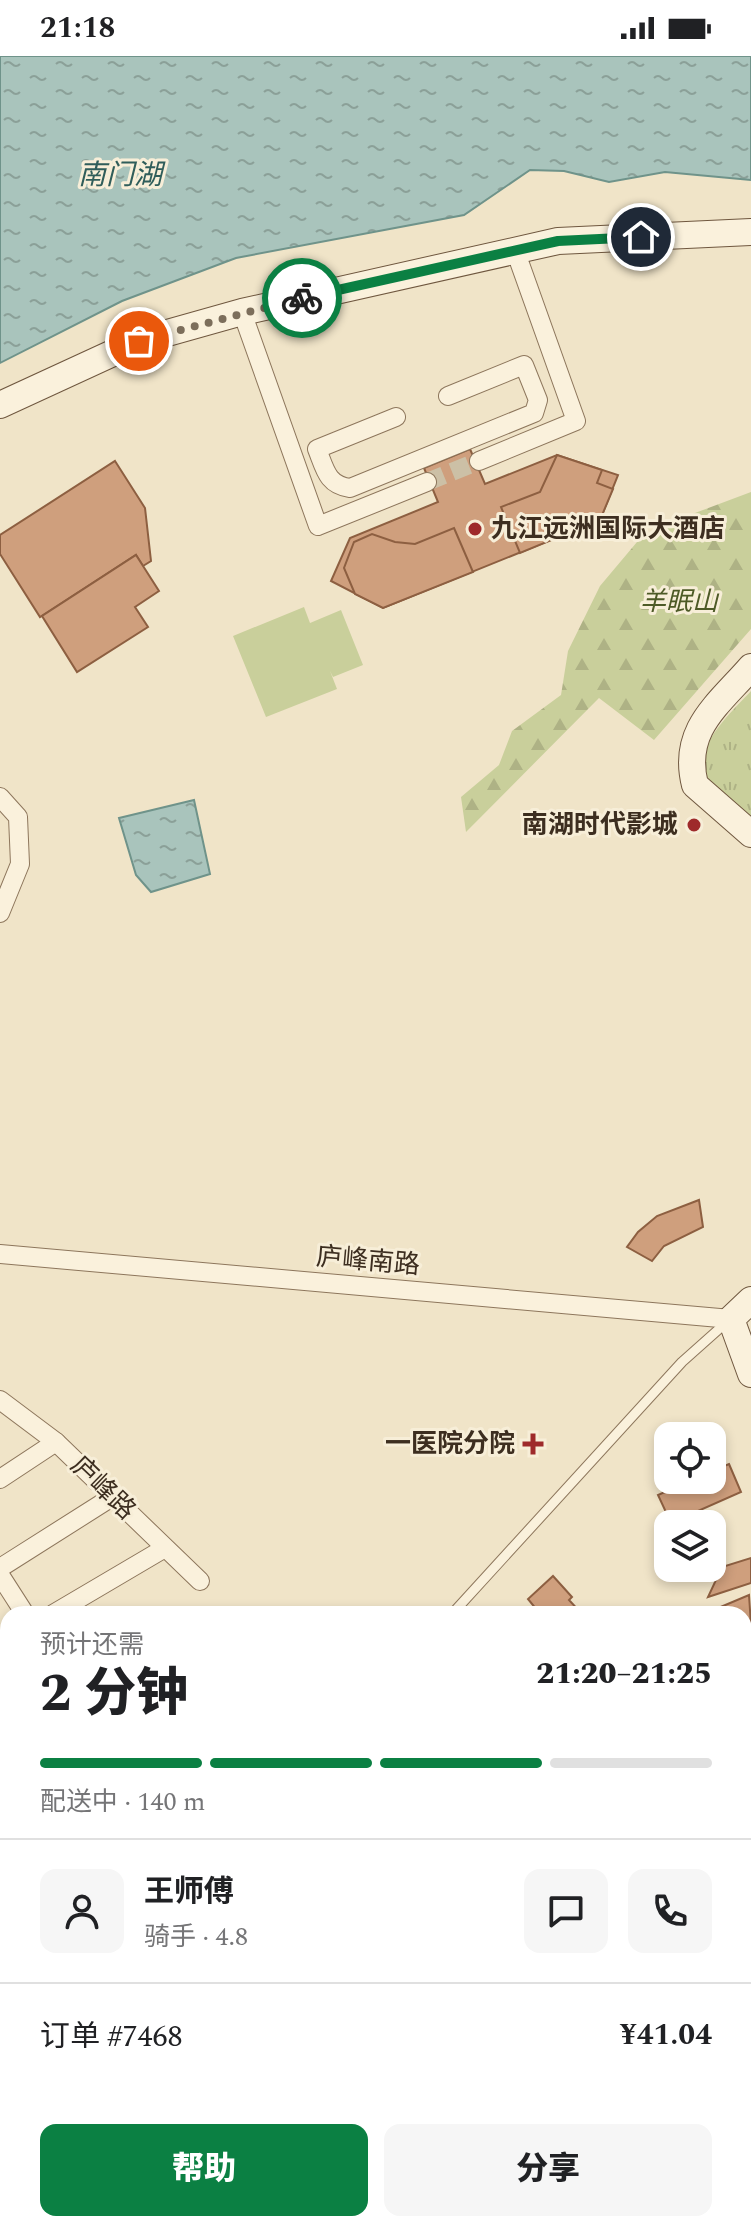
<!DOCTYPE html>
<html lang="zh">
<meta charset="utf-8">
<style>
:root{--surface:#fff;--page:#f6f6f6;--text:#202124;--muted:#757577;--line:#e0e0e0;--accent:#0b8043}
body{margin:0;font-family:Spectral,"Noto Sans SC",serif;background:var(--page);color:var(--text);height:100vh;display:flex;flex-direction:column;font-size:30px;white-space:nowrap}
*{box-sizing:border-box;margin:0}
p{font-size:26px;color:var(--muted)}
.icon{flex:none;width:44px;height:44px;fill:none;stroke:currentColor;stroke-width:2;stroke-linecap:round;stroke-linejoin:round}
.map{position:relative;flex:1;overflow:hidden}
.details{position:absolute;left:0px;top:1550px;width:752px;height:626px;display:flex;flex-direction:column;background:var(--surface);border-radius:24px 24px 0 0;box-shadow:0 4px 12px #0003}
.details>*{flex:none}
.fabs{position:absolute;left:654px;top:1366px;display:grid;gap:16px}
.fabs a{display:grid;place-items:center;width:72px;height:72px;border-radius:16px;background:var(--surface);box-shadow:0 4px 12px #0003;font-size:40px}
.pin{position:absolute;display:grid;place-items:center;width:68px;height:68px;color:#fff;margin:-34px;border:4px solid #fff;border-radius:50%;box-shadow:0 2px 8px #0007}
.courier{position:absolute;display:grid;place-items:center;width:80px;height:80px;margin:-40px;border:6px solid #0b8043;border-radius:50%;background:#fff;color:#222;box-shadow:0 2px 10px #0007}
.overview em{font-style:normal;font-weight:800}
.overview div{display:flex;flex-direction:column-reverse}
.overview{display:flex;align-items:center;justify-content:space-between;height:136px;padding:0 40px}
h1{font-size:52px;font-weight:800;line-height:60px}
.bar{display:grid;grid-template-columns:repeat(4,1fr);gap:12px 8px;align-content:center;height:96px;padding:0 40px}
.bar i{height:10px;border-radius:6px;background:var(--line)}
.bar .current{background:var(--accent)}
.bar p{grid-column:span 4}
.line{display:flex;align-items:center;gap:20px;padding:0 40px;border-top:2px solid var(--line)}
.line div{flex:1}
.round{display:grid;place-items:center;flex:none;width:84px;height:84px;border-radius:16px;background:var(--page)}
.cta{display:flex;gap:16px;margin-top:auto;padding:16px 40px}
.cta a{flex:1;height:92px;border-radius:16px;background:var(--accent);color:#fff;font-size:32px;font-weight:800;line-height:92px;text-align:center}
.cta a+a{background:var(--page);color:var(--text)}
.status{display:flex;justify-content:space-between;align-items:center;height:56px;padding:0 40px;background:var(--surface);direction:ltr}
.status svg{height:22px;fill:currentColor}
.map>svg:first-child{display:block}
</style>
<div class="status"><b>21:18</b><svg viewBox="0 0 49 12"><path d="M0 12V9h3v3zM5 12V6h3v6zM10 12V3h3v9zM15 12V0h3v12zM26 1h20v11H26zM47 4h2v5h-2z"/></svg></div>
<div class="map">
<svg width="751" height="2175" viewBox="0 0 751 2175">
<defs>
<pattern id="forest-firs" width="22" height="20" patternUnits="userSpaceOnUse" patternTransform="scale(2)"><rect width="22" height="20" fill="#c9cf9b"/><path d="M5 1l3.5 6h-7zM16 11l3.5 6h-7z" fill="#aeb285"/></pattern>
<pattern id="park-tufts" width="24" height="20" patternUnits="userSpaceOnUse" patternTransform="scale(2)"><rect width="24" height="20" fill="#c9cf9b"/><path d="M3 7l-1-3M5 7V3M7 7l1-3M15 17l-1-3M17 17v-4M19 17l1-3" fill="none" stroke="#aeb285"/></pattern>
<pattern id="water-ripples" width="26" height="14" patternUnits="userSpaceOnUse" patternTransform="scale(2)"><rect width="26" height="14" fill="#a9c4bc"/><path d="M2 4q2-2 4 0t4 0M15 11q2-2 4 0t4 0" fill="none" stroke="#8ba098"/></pattern>
</defs>
<rect width="100%" height="100%" fill="#f0e4c8"/>
<path fill="url(#forest-firs)" d="M751 436V573L654 684 599 642 466 776 461 741 499 709 512 675 561 639 568 595 600 530 637 486 687 460Z"/>
<path fill="url(#park-tufts)" d="M751 635V765C738 752 721 740 710 726 686 695 733 655 751 635Z"/>
<path fill="#c9cf9b" d="M304 551 310 567 341 554 363 609 333 621 330 615 337 633 266 661 233 580Z"/>
<g fill="url(#water-ripples)" stroke="#6f938a" stroke-width="2">
<path d="M0 0H751V124L665 116 609 126 564 115 530 114 464 159 236 202 122 245 0 307Z"/>
<path d="M194 744 210 818 151 836 136 819 119 762Z"/>
</g>
<g fill="#cf9f7d" stroke="#8d5f41" stroke-width="2">
<path d="M470 393 485 428 557 399 618 419 600 464 383 552 331 525 350 482 438 446 424 412Z"/>
<path d="M557 399 602 414 597 427 613 433 600 464 520 497 501 451 540 436Z"/>
<path d="M115 405 145 452 151 505 143 510 136 499 40 561 0 498V479Z"/>
<path d="M454 472 473 516 383 552 355 538 344 512 354 486 372 478 395 486 415 488Z"/>
<path d="M136 499 159 535 135 551 148 571 77 616 42 560Z"/>
<path d="M699 1144 703 1171 664 1190 652 1205 627 1191 638 1176 657 1160Z"/>
<path d="M729 1408 741 1436 671 1467 658 1439 692 1424H712V1415Z"/>
<path d="M751 1502V1527L708 1541 722 1511Z"/>
<path d="M553 1520 572 1541 569 1544 582 1558H532L537 1554 528 1543Z"/>
<path d="M749 1539 751 1569 744 1572V1558H704Z"/>
<path d="M751 1612V1640L744 1643V1615Z"/>
<path d="M744 1735 751 1753V1770L744 1773Z"/>
<path d="M751 1919V1949L746 1950 744 1922Z"/>
<path d="M751 1976V2006L744 2008V1978Z"/>
</g>
<g fill="none" stroke-linecap="round" stroke-linejoin="round">
<path stroke="#ccc0a6" stroke-width="18" stroke-dasharray="18 9" stroke-linecap="butt" d="M427 426 479 405"/>
<defs>
<path id="lane" d="M452 1558 682 1306 728 1265"/>
<g id="street">
<path d="M242 256 318 470 427 426"/>
<path d="M396 361 317 393C325 413 327 429 350 432L534 357 538 344 524 309 448 340"/>
<path d="M479 405 576 365 515 194"/>
<path d="M0 741 18 761 20 808 0 857"/>
<path d="M0 1198 731 1263"/>
<path d="M0 1344 56 1386 200 1525"/>
<path d="M0 1423 56 1386"/>
<path d="M0 1512 112 1441"/>
<path d="M0 1519 25 1558"/>
<path d="M53 1558 165 1492"/>
</g>
<g id="secondary">
<path d="M0 349 139 285 242 256 558 185 751 176"/>
<path d="M751 611C718 649 681 674 695 729L751 778"/>
<path d="M751 1244 731 1263 751 1318"/>
</g>
</defs>
<use href="#lane" stroke="#8d765c" stroke-width="11"/>
<use href="#street" stroke="#8d765c" stroke-width="20"/>
<use href="#secondary" stroke="#6f573f" stroke-width="28"/>
<use href="#lane" stroke="#faf1dc" stroke-width="9"/>
<use href="#street" stroke="#faf1dc" stroke-width="18"/>
<use href="#secondary" stroke="#faf1dc" stroke-width="26"/>
</g>
<g fill="none" stroke-linecap="round" stroke-linejoin="round">
<path stroke="#7c6e5b" stroke-width="8" stroke-dasharray="0 14.4" d="M139 285 302 242"/>
<path stroke="#0b8043" stroke-width="10" d="M302 242 558 185 641 181"/>
</g>
<g fill="#9e2a2b" stroke="#f7eed8" stroke-width="3">
<circle cx="475" cy="473" r="8"/>
<circle cx="694" cy="769" r="8"/>
<path d="M529 1376h8v8h8v8h-8v8h-8v-8h-8v-8h8z"/>
</g>
<g text-anchor="middle" dominant-baseline="central" stroke-width="6" stroke-linejoin="round" paint-order="stroke">
<g font-size="26" font-weight="bold" fill="#3d2e20" stroke="#f7eed8" text-anchor="end">
<text x="491" y="473" text-anchor="start">九江远洲国际大酒店</text>
<text x="678" y="769">南湖时代影城</text>
<text x="515" y="1388">一医院分院</text>
</g>
<g font-size="26" font-style="italic" fill="#4d5a26" stroke="#f7eed8">
<text x="679" y="546">羊眠山</text>
</g>
<g font-size="26" fill="#3d2e20" stroke="#f7eed8">
<text transform="translate(368 1205) rotate(5)">庐峰南路</text>
<text transform="translate(103 1432) rotate(44)">庐峰路</text>
</g>
<g font-size="28" font-style="italic" fill="#2f5d5a" stroke="#f7eed8">
<text x="120" y="119">南门湖</text>
</g>
</g>
</svg>
<div class="fabs">
<a><svg class="icon" aria-label="locate" viewBox="0 0 24 24"><circle cx="12" cy="12" r="6"/><path d="M12 2v4M12 18v4M2 12h4M18 12h4"/></svg></a>
<a><svg class="icon" aria-label="layers" viewBox="0 0 24 24"><path d="M12 4l9 5-9 5-9-5zM3 14l9 5 9-5"/></svg></a>
</div>
<div class="pin" style="left:139px;top:285px;background:#ea580c"><svg class="icon" aria-label="bag" viewBox="0 0 24 24"><path d="M5 8h14l-1 12H6zM9 8a3 3 0 0 1 6 0"/></svg></div>
<div class="pin" style="left:641px;top:181px;background:#1f2937"><svg class="icon" aria-label="home" viewBox="0 0 24 24"><path d="M3 11l9-7 9 7M6 9v11h12V9"/></svg></div>
<div class="courier" style="left:302px;top:242px"><svg class="icon" aria-label="bike" viewBox="0 0 24 24"><circle cx="6" cy="16" r="4"/><circle cx="18" cy="16" r="4"/><path d="M6 16l4-8h5l3 8M10 8l3 8H6M13 5h3"/></svg></div>
<section class="details">
<div class="overview"><div><h1>2 分钟</h1><p>预计还需</p></div><em>21:20–21:25</em></div>
<div class="bar"><i class="current"></i><i class="current"></i><i class="current"></i><i></i><p>配送中 · 140 m</p></div>
<div class="line" style="height:144px"><a class="round"><svg class="icon" aria-label="person" viewBox="0 0 24 24"><circle cx="12" cy="8" r="4"/><path d="M4 21q1-7 8-7t8 7"/></svg></a><div><b>王师傅</b><p>骑手 · 4.8</p></div><a class="round"><svg class="icon" aria-label="chat" viewBox="0 0 24 24"><path d="M4 5h16v11H9l-5 4z"/></svg></a><a class="round"><svg class="icon" aria-label="phone" viewBox="0 0 24 24"><path d="M5 4h4l2 5-3 2q2 4 5 5l2-3 5 2v4C11 20 4 13 5 4z"/></svg></a></div>
<div class="line" style="height:104px"><div>订单 #7468</div><b>¥41.04</b></div>
<div class="cta"><a>帮助</a><a>分享</a></div>
</section>
</div>
